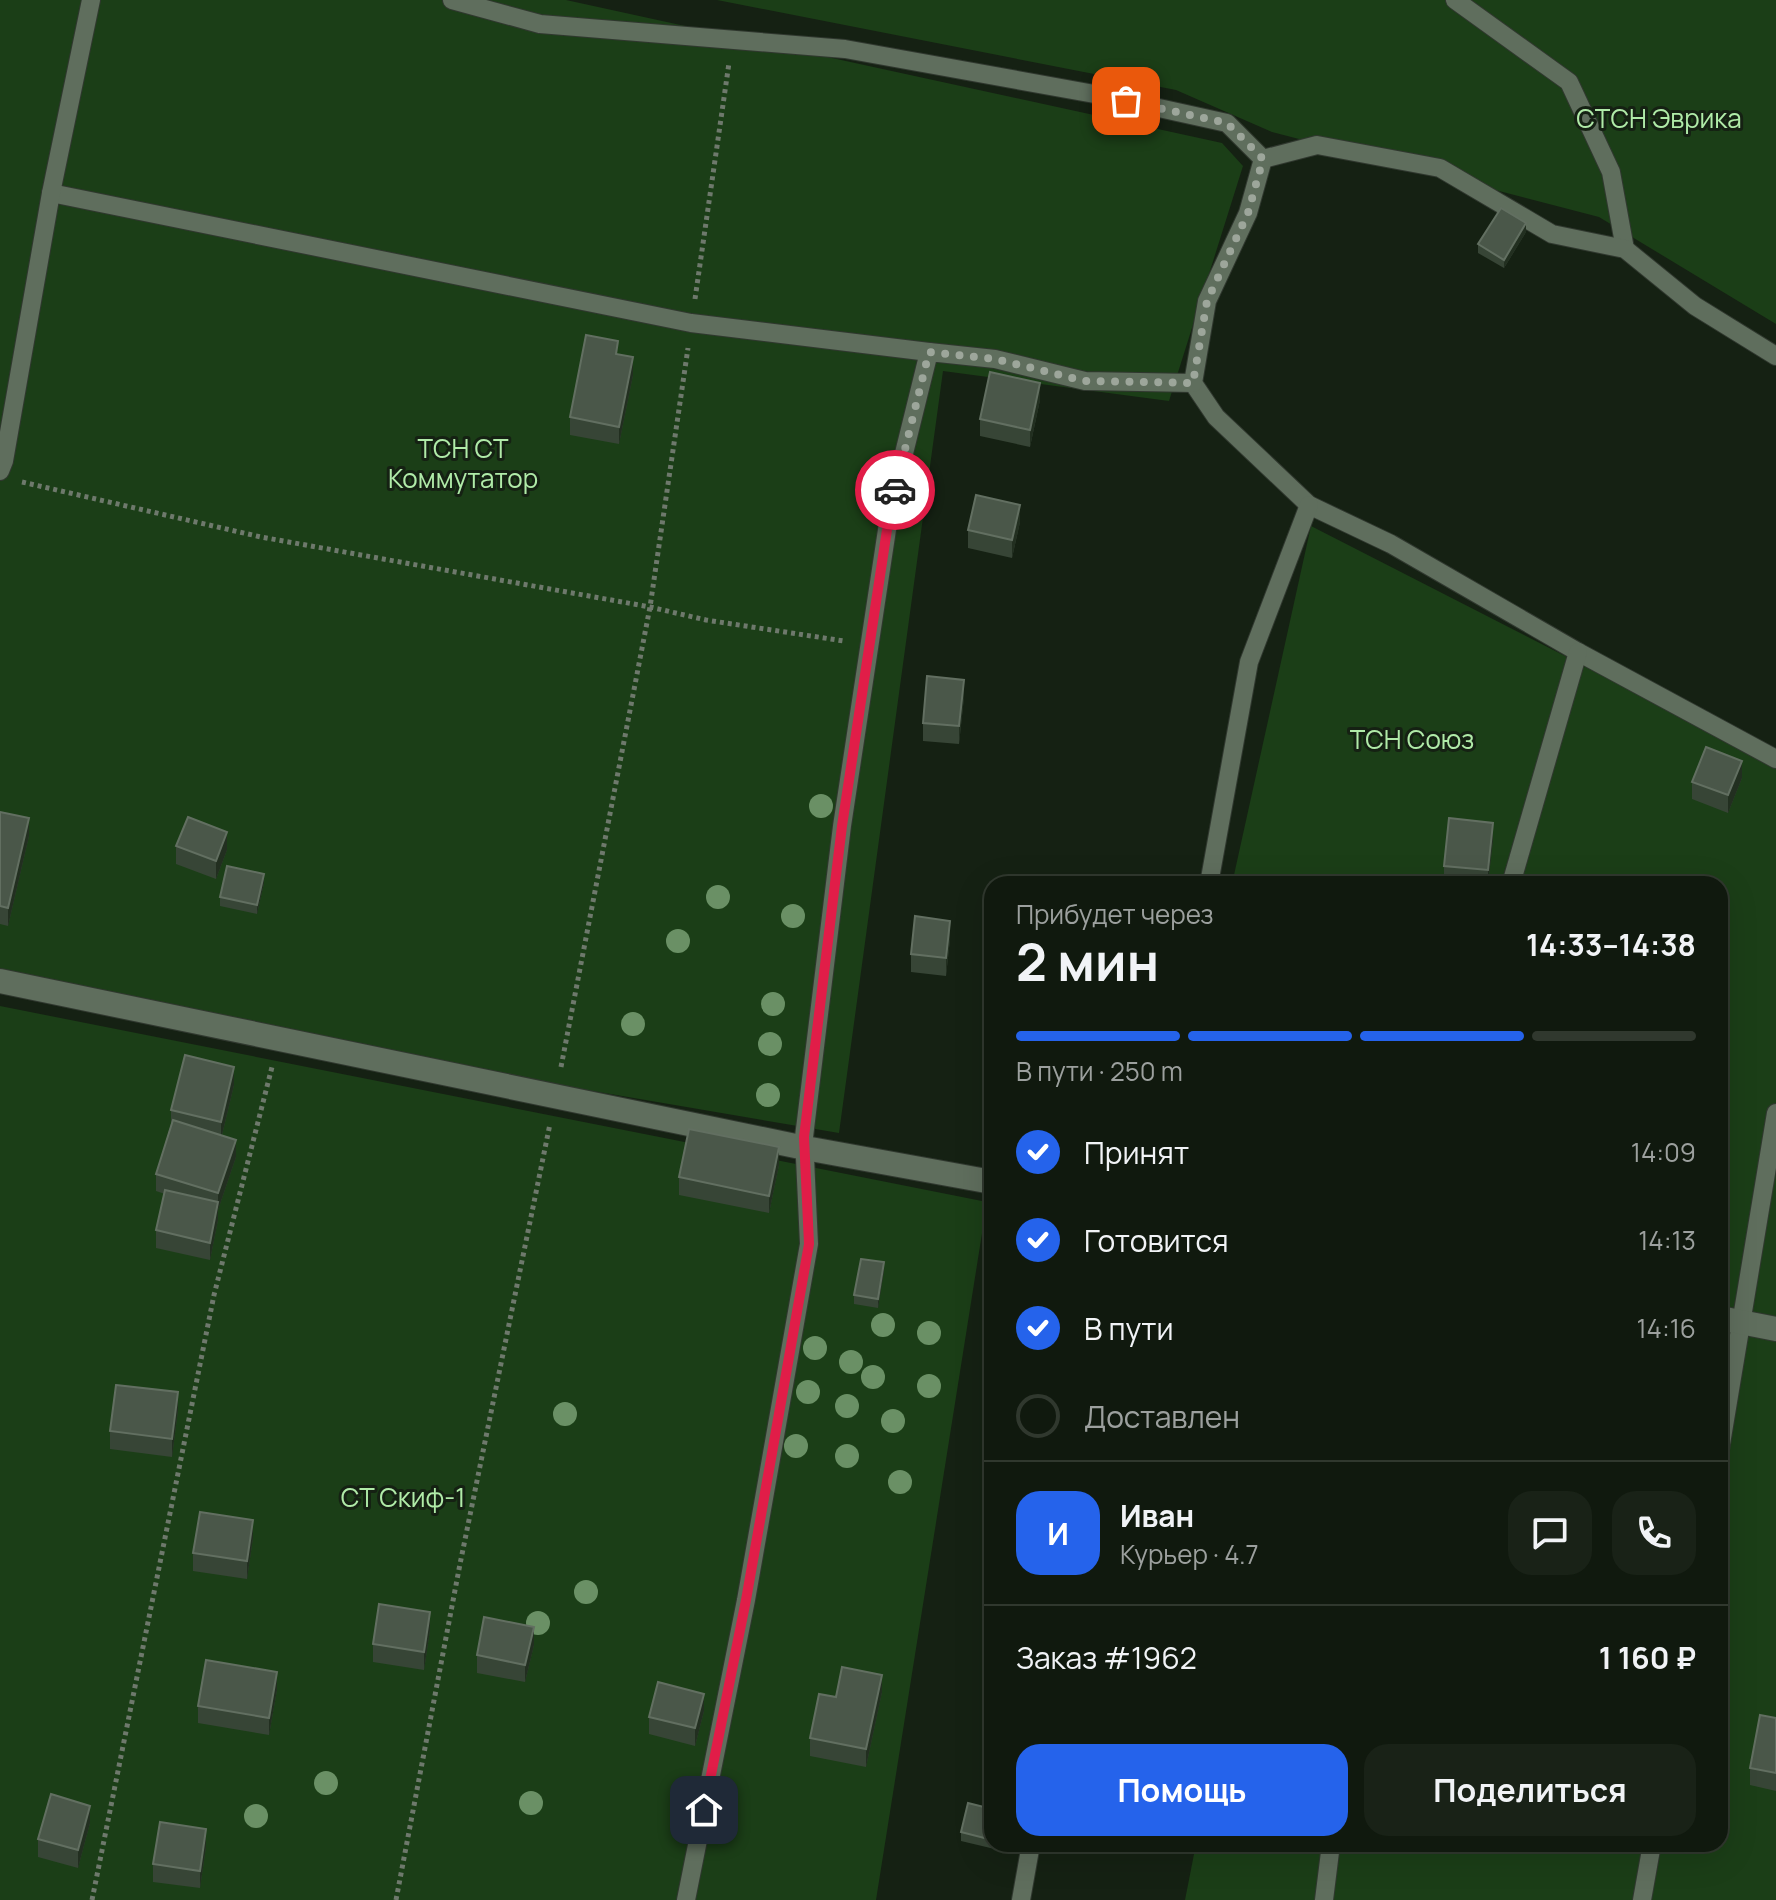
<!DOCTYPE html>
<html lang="ru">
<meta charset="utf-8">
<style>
:root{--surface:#10190e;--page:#192217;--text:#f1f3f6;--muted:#9ca09e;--line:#30382e;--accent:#2563eb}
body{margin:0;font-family:Manrope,sans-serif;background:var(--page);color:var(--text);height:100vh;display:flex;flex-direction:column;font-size:30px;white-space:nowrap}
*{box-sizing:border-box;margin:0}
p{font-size:26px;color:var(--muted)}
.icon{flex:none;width:44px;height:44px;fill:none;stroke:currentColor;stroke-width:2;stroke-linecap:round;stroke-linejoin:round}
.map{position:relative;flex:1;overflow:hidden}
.details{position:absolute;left:984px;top:876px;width:744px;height:976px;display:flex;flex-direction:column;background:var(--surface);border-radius:24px;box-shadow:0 8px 32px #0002,0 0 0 2px var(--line)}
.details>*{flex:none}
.pin{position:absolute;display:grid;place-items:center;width:68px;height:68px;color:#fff;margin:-34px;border-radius:16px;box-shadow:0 4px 12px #0006}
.courier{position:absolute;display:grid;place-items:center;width:80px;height:80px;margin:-40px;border:6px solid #e11d48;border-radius:50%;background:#fff;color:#222;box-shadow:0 2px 10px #0007}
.headline em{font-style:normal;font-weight:700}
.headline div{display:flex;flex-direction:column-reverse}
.headline{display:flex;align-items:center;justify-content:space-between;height:136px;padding:0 32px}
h1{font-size:52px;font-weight:700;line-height:60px}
.bar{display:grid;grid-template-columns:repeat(4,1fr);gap:12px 8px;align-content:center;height:96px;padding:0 32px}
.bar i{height:10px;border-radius:6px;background:var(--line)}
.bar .on{background:var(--accent)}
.bar p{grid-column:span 4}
.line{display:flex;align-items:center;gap:20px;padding:0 32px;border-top:2px solid var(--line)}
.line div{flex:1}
.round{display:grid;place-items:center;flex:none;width:84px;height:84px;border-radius:24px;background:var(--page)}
ol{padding:0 32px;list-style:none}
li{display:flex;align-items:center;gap:24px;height:88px}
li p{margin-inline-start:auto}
li .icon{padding:8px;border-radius:50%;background:var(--accent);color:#fff;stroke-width:4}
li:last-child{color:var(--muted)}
li i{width:44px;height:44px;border:4px solid var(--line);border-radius:50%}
.primary-button{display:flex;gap:16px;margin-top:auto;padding:16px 32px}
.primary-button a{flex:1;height:92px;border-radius:24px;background:var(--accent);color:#fff;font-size:32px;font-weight:700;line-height:92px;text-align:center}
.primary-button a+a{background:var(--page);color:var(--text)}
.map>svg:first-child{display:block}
</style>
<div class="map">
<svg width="1776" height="1900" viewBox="0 0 1776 1900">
<rect width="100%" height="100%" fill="#152113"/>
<g fill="#1b3e17">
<path d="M0 0H566L1222 143 1243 166 1169 401 943 371 839 1133 0 990Z"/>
<path d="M717 0H1776V324L1599 217 1272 132 1176 90Z"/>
<path d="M1311 526 1776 764V1900H1185L1196 1844H1720V884H1232Z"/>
<path d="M0 1006 987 1202 876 1900H0Z"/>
</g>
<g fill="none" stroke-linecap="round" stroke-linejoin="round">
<defs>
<g id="service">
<path d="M452 0 540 24 845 49 1100 95 1227 123 1263 159 1248 213 1207 301 1193 383 1216 417 1309 505 1391 544 1578 652 1776 759"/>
<path d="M1455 0 1569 82 1611 172 1625 249"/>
<path d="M1263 159 1317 145 1440 168 1552 234 1625 249 1695 306 1776 356"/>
<path d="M51 193 691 323 929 352"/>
<path d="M0 471 4 461 51 193 91 0"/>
<path d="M1209 884 1249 662 1309 505"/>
<path d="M1511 884 1578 652"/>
<path d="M1720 1450 1776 1113"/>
<path d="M686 1900 746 1600 809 1244 804 1137 842 826 890 510 929 352 995 359 1085 381 1193 383"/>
<path d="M1021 1900 1031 1844"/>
<path d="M1324 1900 1331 1844"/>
<path d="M1642 1900 1652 1844"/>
</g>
<g id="minor">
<path d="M0 981 805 1148 992 1182"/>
<path d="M1720 1318 1776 1329"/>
</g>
</defs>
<use href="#service" stroke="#30382f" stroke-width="20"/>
<use href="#minor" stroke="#30382f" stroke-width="26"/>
<g stroke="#6e796c" stroke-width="5" stroke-dasharray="4 4" stroke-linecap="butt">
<path d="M695 299 729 63"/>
<path d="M22 482 261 537 650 607 706 620 844 641"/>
<path d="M561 1067 650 607 688 348"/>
<path d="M92 1900 214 1295 272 1067"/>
<path d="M396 1900 460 1564 550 1124"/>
</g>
<use href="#service" stroke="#5f6e5d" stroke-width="18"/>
<use href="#minor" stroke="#5f6e5d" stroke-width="24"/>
</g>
<g fill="#6a9065">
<circle cx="821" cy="806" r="12"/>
<circle cx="718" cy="897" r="12"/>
<circle cx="793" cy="916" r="12"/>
<circle cx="678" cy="941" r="12"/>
<circle cx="773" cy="1004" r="12"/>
<circle cx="633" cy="1024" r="12"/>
<circle cx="770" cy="1044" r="12"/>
<circle cx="768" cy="1095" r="12"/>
<circle cx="883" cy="1325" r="12"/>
<circle cx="929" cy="1333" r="12"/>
<circle cx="815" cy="1348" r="12"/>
<circle cx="851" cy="1362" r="12"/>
<circle cx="873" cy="1377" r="12"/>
<circle cx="929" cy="1386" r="12"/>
<circle cx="808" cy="1392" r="12"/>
<circle cx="847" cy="1406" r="12"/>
<circle cx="565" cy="1414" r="12"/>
<circle cx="893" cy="1421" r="12"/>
<circle cx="796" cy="1446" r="12"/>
<circle cx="847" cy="1456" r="12"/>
<circle cx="900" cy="1482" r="12"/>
<circle cx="586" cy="1592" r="12"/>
<circle cx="538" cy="1623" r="12"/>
<circle cx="326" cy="1783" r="12"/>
<circle cx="531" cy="1803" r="12"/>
<circle cx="256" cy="1816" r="12"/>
</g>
<g fill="#374536">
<path d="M1526 232 1504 268 1478 253V244Z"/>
<path d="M618 354 633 375 619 444 570 435V417Z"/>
<path d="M1040 400 1030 447 980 436V419Z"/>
<path d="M1020 522 1012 558 968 548V530Z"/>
<path d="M964 697 959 744 923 741V723Z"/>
<path d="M1742 778 1728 813 1692 799V782Z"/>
<path d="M0 812 29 836 8 926 0 924Z"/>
<path d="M1493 840 1488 884 1444 883V866Z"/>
<path d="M176 846 227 850 216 879 176 864Z"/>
<path d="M264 883 257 914 220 906V897Z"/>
<path d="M950 939 946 976 911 972V954Z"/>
<path d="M234 1085 222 1135 236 1157 218 1210V1220L210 1260 156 1248V1230L165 1194 156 1191V1174L171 1124V1110Z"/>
<path d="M779 1165 769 1213 679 1195V1177Z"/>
<path d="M884 1271 878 1308 854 1304V1295Z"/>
<path d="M178 1410 172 1457 110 1449V1431Z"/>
<path d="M253 1538 247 1579 193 1571V1553Z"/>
<path d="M430 1630 424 1670 373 1662V1644Z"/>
<path d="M534 1645 525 1682 477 1673V1655Z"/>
<path d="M277 1690 269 1735 198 1723V1706Z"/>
<path d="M882 1692 866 1767 810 1756V1738Z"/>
<path d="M704 1711 695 1746 649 1734V1717Z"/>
<path d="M1776 1718V1791L1750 1785V1768Z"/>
<path d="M992 1809V1844H1004L1003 1851 961 1841V1832Z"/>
<path d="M90 1823 78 1868 38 1857V1839Z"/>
<path d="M206 1847 200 1888 153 1882V1864Z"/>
</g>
<g fill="#222f20">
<path d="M1526 223V232L1504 268V260Z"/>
<path d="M633 357V375L619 444V427Z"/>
<path d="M1040 383V400L1030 447V430Z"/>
<path d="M1020 505V522L1012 558V540Z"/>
<path d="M964 680V697L959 744V726Z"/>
<path d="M1742 761V778L1728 813V795Z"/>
<path d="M29 818V836L8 926V908Z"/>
<path d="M1493 823V840L1488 884V870Z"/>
<path d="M227 832V850L216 879V861Z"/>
<path d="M264 874V883L257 914V905Z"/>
<path d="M950 921V939L946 976V958Z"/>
<path d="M234 1067V1085L221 1139V1122Z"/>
<path d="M236 1140V1157L218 1210V1220L210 1260V1243L218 1204V1193Z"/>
<path d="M779 1147V1165L769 1213V1196Z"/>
<path d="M884 1262V1271L878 1308V1299Z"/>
<path d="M178 1392V1410L172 1457V1439Z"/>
<path d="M253 1520V1538L247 1579V1561Z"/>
<path d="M430 1612V1630L424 1670V1652Z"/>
<path d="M534 1627V1645L525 1682V1665Z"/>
<path d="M277 1672V1690L269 1735V1718Z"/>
<path d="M882 1675V1692L866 1767V1749Z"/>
<path d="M704 1694V1711L695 1746V1728Z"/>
<path d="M90 1806V1823L78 1868V1850Z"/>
<path d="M206 1829V1847L200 1888V1871Z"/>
</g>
<g fill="#4a5749" stroke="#626f61" stroke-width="2">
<path d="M1501 208 1526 223 1504 260 1478 244Z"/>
<path d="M586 335 618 341 616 354 633 357 619 427 570 417Z"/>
<path d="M990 372 1040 383 1030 430 980 419Z"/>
<path d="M976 495 1020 505 1012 540 968 530Z"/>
<path d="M927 676 964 680 959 726 923 723Z"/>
<path d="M1706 747 1742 761 1728 795 1692 782Z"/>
<path d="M0 812 29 818 8 908 0 906Z"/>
<path d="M188 817 227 832 216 861 176 846Z"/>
<path d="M1449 818 1493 823 1488 870 1444 866Z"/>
<path d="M227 866 264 874 257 905 220 897Z"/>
<path d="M915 916 950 921 946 958 911 954Z"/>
<path d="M185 1055 234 1067 221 1122 171 1110Z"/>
<path d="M173 1120 236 1140 218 1193 156 1174Z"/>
<path d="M689 1129 779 1147 769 1196 679 1177Z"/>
<path d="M165 1190 218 1202 210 1243 156 1230Z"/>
<path d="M861 1259 884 1262 878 1299 854 1295Z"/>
<path d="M116 1385 178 1392 172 1439 110 1431Z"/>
<path d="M200 1512 253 1520 247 1561 193 1553Z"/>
<path d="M379 1604 430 1612 424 1652 373 1644Z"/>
<path d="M484 1617 534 1627 525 1665 477 1655Z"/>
<path d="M206 1660 277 1672 269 1718 198 1706Z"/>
<path d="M842 1667 882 1675 866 1749 810 1738 819 1694 836 1697Z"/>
<path d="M658 1682 704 1694 695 1728 649 1717Z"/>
<path d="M1760 1715 1776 1718V1773L1750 1768Z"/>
<path d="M51 1794 90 1806 78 1850 38 1839Z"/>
<path d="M968 1803 992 1809V1840L961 1832Z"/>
<path d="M160 1822 206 1829 200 1871 153 1864Z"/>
</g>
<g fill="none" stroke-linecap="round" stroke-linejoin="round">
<path stroke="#9da69b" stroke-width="8" stroke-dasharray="0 14.4" d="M895 490 929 352 995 359 1085 381 1193 383 1207 301 1248 213 1263 159 1227 123 1126 101"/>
<path stroke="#e11d48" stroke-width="10" d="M704 1810 746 1600 809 1244 804 1137 842 826 890 510 895 490"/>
</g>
<g text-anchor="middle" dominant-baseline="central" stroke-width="6" stroke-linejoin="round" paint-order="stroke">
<g font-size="26" fill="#b0eba8" stroke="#152113">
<text x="1659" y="118">СТСН Эврика</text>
<text x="463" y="448">ТСН СТ<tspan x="463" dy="30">Коммутатор</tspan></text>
<text x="1412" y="739">ТСН Союз</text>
<text x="403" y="1497">СТ Скиф-1</text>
</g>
</g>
</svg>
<div class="pin" style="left:1126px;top:101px;background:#ea580c"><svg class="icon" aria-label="bag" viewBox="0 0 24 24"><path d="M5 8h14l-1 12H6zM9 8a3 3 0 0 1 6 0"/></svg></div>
<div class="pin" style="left:704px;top:1810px;background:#1f2937"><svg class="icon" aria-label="home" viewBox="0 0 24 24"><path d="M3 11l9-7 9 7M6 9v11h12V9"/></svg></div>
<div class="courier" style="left:895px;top:490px"><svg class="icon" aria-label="car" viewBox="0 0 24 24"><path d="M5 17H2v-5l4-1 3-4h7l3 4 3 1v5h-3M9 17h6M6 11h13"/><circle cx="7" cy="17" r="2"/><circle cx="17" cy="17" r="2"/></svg></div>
<section class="details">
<div class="headline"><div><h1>2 мин</h1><p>Прибудет через</p></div><em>14:33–14:38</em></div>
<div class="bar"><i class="on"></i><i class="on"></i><i class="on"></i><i></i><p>В пути · 250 m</p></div>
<ol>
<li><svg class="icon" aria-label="check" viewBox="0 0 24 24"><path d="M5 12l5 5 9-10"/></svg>Принят<p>14:09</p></li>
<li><svg class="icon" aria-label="check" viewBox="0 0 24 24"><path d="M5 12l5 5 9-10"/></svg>Готовится<p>14:13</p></li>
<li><svg class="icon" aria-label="check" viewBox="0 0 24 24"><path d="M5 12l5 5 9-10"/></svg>В пути<p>14:16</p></li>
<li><i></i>Доставлен</li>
</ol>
<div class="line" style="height:144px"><b class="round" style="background:var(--accent);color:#fff">И</b><div><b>Иван</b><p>Курьер · 4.7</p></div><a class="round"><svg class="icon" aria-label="chat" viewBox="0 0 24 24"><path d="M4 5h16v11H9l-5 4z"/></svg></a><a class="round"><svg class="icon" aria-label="phone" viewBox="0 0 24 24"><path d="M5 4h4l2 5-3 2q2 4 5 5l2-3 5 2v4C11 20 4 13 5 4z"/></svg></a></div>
<div class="line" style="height:104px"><div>Заказ #1962</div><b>1 160 ₽</b></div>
<div class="primary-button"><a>Помощь</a><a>Поделиться</a></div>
</section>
</div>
